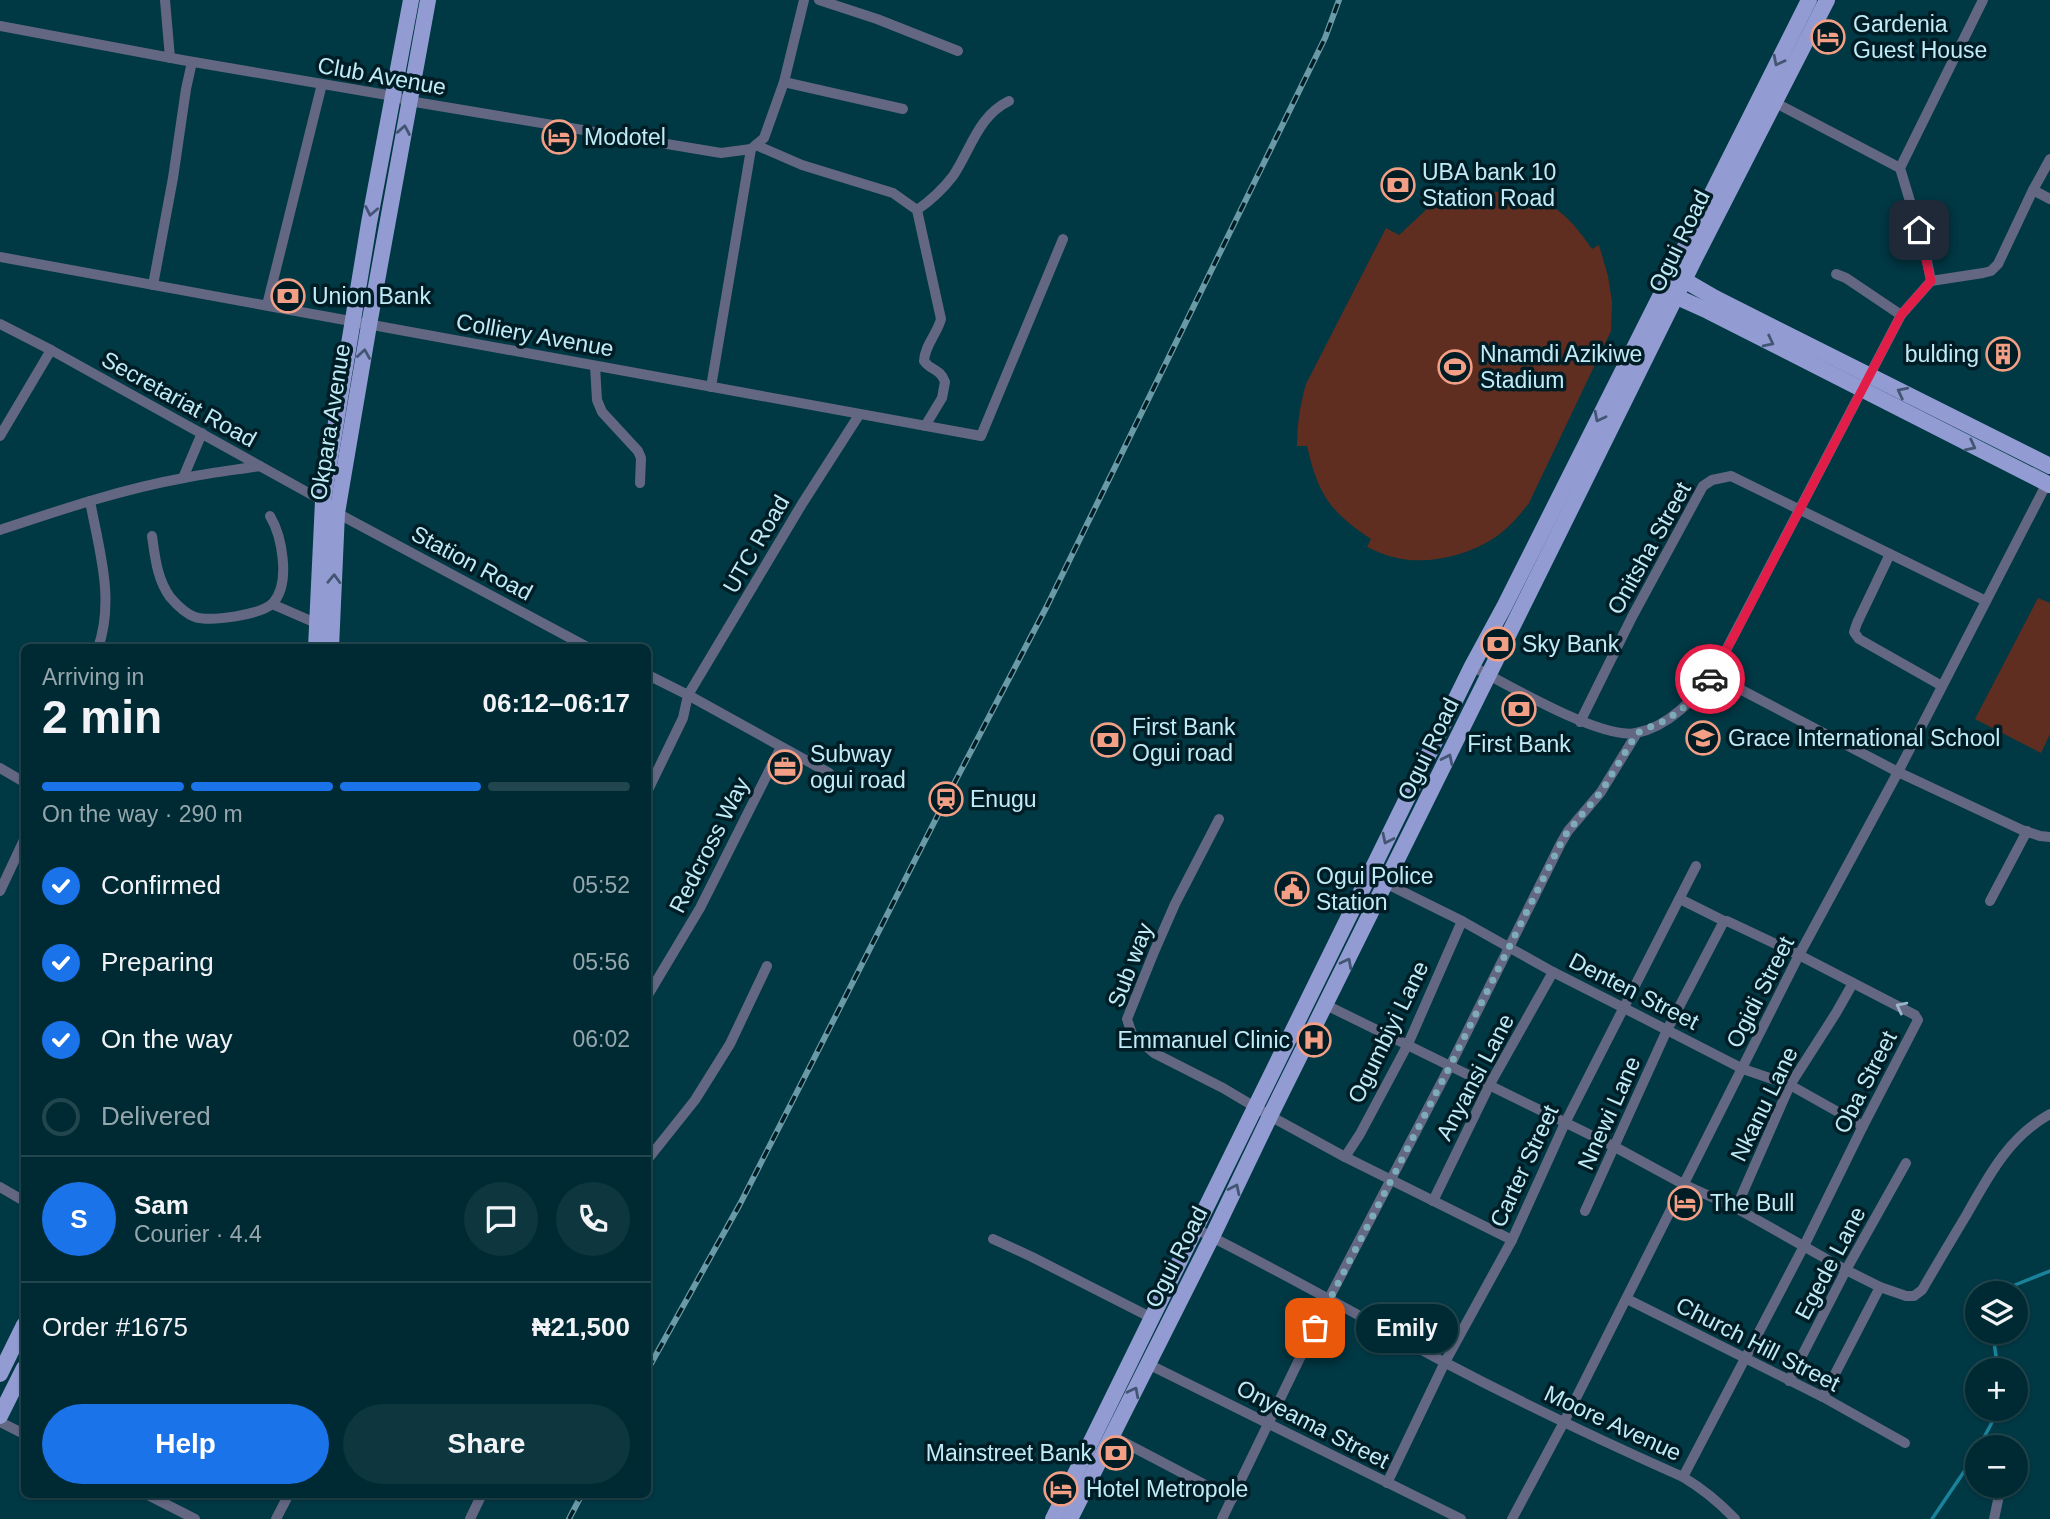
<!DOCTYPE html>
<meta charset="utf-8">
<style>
:root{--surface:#002a33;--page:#0e363f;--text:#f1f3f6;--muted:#95a7ac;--line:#22464e;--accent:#1a73e8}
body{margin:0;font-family:Helvetica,sans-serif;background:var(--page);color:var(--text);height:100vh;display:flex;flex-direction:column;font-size:26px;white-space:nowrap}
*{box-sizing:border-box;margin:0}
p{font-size:23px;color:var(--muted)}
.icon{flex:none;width:38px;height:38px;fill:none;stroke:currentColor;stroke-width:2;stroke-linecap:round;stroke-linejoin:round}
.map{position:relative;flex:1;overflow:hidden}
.details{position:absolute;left:21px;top:644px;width:630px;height:854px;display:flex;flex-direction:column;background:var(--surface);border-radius:10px;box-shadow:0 2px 5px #0004,0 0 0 2px var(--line)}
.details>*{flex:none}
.buttons{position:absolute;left:1965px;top:1281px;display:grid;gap:14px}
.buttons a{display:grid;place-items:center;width:63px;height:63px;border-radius:50%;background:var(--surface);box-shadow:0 2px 5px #0004,0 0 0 2px var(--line);font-size:35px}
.pin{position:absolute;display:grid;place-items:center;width:60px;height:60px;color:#fff;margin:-30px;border-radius:14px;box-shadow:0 4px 10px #0006}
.courier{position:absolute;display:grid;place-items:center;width:70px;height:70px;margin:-35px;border:5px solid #e11d48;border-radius:50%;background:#fff;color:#222;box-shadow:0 2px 9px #0007}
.bubble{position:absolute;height:49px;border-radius:24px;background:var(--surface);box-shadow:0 2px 5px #0004,0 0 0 2px var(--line);font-size:23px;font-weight:600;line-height:49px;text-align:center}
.head em{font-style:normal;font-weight:600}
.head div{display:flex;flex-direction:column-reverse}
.head{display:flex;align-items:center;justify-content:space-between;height:119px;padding:0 21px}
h1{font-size:46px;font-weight:600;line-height:52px}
.bar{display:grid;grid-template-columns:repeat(4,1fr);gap:10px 7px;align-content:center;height:84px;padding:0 21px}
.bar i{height:9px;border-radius:5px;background:var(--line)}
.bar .current{background:var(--accent)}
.bar p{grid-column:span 4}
.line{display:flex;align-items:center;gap:18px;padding:0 21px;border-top:2px solid var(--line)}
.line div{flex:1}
.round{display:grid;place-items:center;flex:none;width:74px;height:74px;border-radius:37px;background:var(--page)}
ol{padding:0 21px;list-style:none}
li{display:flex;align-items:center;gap:21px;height:77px}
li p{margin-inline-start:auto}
li .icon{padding:7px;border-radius:50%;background:var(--accent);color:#fff;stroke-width:4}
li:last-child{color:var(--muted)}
li i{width:38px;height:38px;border:4px solid var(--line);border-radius:50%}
.primary-button{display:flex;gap:14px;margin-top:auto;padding:14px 21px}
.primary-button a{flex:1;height:80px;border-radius:42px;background:var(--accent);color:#fff;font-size:28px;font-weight:600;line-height:80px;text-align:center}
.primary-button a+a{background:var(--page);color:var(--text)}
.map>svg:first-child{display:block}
</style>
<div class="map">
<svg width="2050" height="1519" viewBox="0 0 2050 1519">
<rect width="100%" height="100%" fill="#003844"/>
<g fill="#5f2e20">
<path d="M1485 191C1542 196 1559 201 1592 249L1599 245 1608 276 1612 302 1611 331 1529 503C1519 516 1508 529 1494 538 1467 556 1424 566 1393 557 1384 555 1376 551 1367 547L1371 539C1330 512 1318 494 1307 446H1297C1297 424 1300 405 1306 384L1386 228 1399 235 1427 209 1457 196Z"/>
<path d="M2038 598 2050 603V734L2041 753 1975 719Z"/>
</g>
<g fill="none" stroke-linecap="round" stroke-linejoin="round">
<g stroke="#1a829a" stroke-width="3.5">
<path d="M2012 1293 2015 1285 2050 1271"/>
<path d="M1997 1332 1994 1342 1998 1370"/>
<path d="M1979 1447 1999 1409"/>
<path d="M1932 1519 1978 1451"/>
</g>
<g stroke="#636782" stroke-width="10">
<path d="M165 0 170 58"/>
<path d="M819 0 877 19 958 51"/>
<path d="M0 26 182 60 393 96 409 101 721 153 751 149 764 138 784 82 804 0"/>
<path d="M784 82 903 109"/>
<path d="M1770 100 1900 168"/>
<path d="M756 145 802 165 893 193 917 210 941 319C937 334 925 345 924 361 931 371 940 368 945 382L942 398 925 426"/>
<path d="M2033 190 2050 199"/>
<path d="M917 210C930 201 943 189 953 176 971 149 978 116 1009 101"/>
<path d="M0 257 981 436 1063 239"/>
<path d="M1836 274 1846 278 1901 315"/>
<path d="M1931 281 1925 251 1900 168 1983 0"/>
<path d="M1931 281 1983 273 1991 271 1998 264 2033 190 2050 159"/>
<path d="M153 285 173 178 186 89 192 62"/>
<path d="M267 305 322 84"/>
<path d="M0 324 51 350 323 501 337 513 589 648"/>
<path d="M595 366 597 400 602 412 638 451 641 458 640 483"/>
<path d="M711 387 751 149"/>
<path d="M0 436 51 350"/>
<path d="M183 478 202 433"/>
<path d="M90 501C99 550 115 599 98 648"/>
<path d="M0 530C60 510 122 489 184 478 209 473 234 470 260 466"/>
<path d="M152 536C155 557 157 579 170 597 176 604 186 614 195 617 211 622 261 615 273 603 291 583 282 536 270 516"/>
<path d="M1890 554 1857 623 1854 632 1859 639 1942 686"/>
<path d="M272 604 318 624"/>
<path d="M1472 666C1506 684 1601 740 1636 733 1669 727 1693 699 1713 675L1901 315 1931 281"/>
<path d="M648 675 688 695 829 773"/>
<path d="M1713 675 1898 772 2022 830 2040 836 2050 837"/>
<path d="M1580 722 1632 617 1703 486 1712 480 1731 476 1986 601"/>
<path d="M0 768 24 782"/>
<path d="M648 790 683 718 688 695 802 504 859 415"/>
<path d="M1219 819 1175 904 1154 952 1127 1019 1132 1034 1154 1053 1223 1088 1270 1116 1345 1157 1512 1240"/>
<path d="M1369 875 1462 921 1553 972 1624 1008 1743 1069 1790 1085 1863 1126"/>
<path d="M0 891 24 840"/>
<path d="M1680 899 1724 921"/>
<path d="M1990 901 2027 831"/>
<path d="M648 995 700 908 781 747"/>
<path d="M1326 1005 1615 1147 1685 1185 1736 1208 1846 1270 1880 1287 1906 1296H1914L1922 1290C1937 1264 1952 1239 1967 1214 1989 1175 2009 1137 2050 1114"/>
<path d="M1345 1157 1360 1134 1408 1044 1462 921"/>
<path d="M648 1159 695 1100 730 1044 767 966"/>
<path d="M0 1187 24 1201"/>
<path d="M1433 1201 1490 1084 1553 972"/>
<path d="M1736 1208 1790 1085 1836 1013 1853 983"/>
<path d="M1196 1229C1280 1271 1361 1317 1444 1362 1522 1403 1602 1441 1683 1477L1804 1246 1863 1126 1918 1020 1915 1015 1799 955 1727 921H1724L1667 1030 1585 1211"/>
<path d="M993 1239 1032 1257 1152 1318"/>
<path d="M1627 1299 1823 1397 1905 1443"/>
<path d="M1148 1364 1461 1519"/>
<path d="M1789 1381 1846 1270 1906 1163"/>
<path d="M1823 1397 1880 1287"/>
<path d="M0 1422 24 1434"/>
<path d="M1112 1436 1232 1499"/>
<path d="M1683 1477C1703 1489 1719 1502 1735 1519"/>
<path d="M1387 1483 1445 1362 1512 1240 1565 1123 1696 866"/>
<path d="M146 1494 195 1519"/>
<path d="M276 1519 289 1494"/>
<path d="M470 1519 482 1494"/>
<path d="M1222 1519 1326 1304 1450 1066 1561 843 1568 831 1601 792 1637 733"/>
<path d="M1512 1519 1564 1422 1799 955 1898 772 2048 481"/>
<path d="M1994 1519 2001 1486"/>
</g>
<g stroke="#939cd2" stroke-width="16">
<path d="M1677 276 1715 298 2050 466"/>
<path d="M1668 293 1708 311 2050 485"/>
<path d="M316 648 323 501 369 223 411 0"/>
<path d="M331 648 337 513 369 325 428 0"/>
<path d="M0 1374 24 1325"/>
<path d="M0 1416 24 1368"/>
<path d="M1053 1519 1472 666 1504 607 1809 0"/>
<path d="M1070 1519 1212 1237 1270 1116 1696 256 1827 0"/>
</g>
<defs>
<g id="rail">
<path d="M648 1369 740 1204 946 799 1047 606 1325 38 1339 0"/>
<path d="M569 1519 582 1494"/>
</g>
</defs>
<use href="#rail" stroke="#699aa6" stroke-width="6"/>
<use href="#rail" stroke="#001d25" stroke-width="3.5" stroke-dasharray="10" stroke-linecap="butt"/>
</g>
<defs><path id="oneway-chevron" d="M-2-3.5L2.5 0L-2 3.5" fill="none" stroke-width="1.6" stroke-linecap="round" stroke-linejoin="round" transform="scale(1.75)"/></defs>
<g stroke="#425673">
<use href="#oneway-chevron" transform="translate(1778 61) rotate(117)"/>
<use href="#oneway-chevron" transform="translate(404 130) rotate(-80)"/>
<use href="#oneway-chevron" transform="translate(371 211) rotate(101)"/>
<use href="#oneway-chevron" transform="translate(1769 342) rotate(27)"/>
<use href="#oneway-chevron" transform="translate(364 354) rotate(-81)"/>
<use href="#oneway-chevron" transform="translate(1902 392) rotate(-153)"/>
<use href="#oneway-chevron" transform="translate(1599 417) rotate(117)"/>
<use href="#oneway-chevron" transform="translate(1971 446) rotate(27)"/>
<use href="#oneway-chevron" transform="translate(334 579) rotate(-88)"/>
<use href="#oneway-chevron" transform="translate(1448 759) rotate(-64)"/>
<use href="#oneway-chevron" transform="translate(1387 839) rotate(116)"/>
<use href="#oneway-chevron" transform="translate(1347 963) rotate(-63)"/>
<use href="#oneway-chevron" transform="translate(1235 1189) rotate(-64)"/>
<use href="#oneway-chevron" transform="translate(1134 1392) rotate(-63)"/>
</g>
<use stroke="#9bb6c8" href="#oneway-chevron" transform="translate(1901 1007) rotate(-153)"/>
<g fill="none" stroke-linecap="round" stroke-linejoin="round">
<path stroke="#7dacb8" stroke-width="7" stroke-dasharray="0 12.6" d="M1315 1328 1450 1066 1561 843 1568 831 1601 792 1637 733 1666 720 1682 709 1710 679"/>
<path stroke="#e11d48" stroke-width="9" d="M1710 679 1735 634 1901 315 1931 281 1919 230"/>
</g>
<defs>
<symbol id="hotel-ring" viewBox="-11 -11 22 22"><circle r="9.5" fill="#001d25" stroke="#f39f85" stroke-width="1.5"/><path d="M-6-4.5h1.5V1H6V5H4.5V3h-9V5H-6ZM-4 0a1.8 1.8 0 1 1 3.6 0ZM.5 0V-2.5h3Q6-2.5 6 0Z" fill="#f39f85"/></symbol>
<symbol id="bank-ring" viewBox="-11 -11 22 22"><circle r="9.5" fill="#001d25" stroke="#f39f85" stroke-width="1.5"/><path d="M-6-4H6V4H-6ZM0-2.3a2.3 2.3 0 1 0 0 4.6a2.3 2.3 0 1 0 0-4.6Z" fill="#f39f85"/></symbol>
<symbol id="building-ring" viewBox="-11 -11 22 22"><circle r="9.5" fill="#001d25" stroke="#f39f85" stroke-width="1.5"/><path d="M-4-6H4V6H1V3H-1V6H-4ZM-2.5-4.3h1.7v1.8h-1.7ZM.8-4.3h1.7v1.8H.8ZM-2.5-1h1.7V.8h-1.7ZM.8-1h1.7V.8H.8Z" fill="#f39f85"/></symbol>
<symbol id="stadium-ring" viewBox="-11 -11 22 22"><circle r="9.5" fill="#001d25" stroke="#f39f85" stroke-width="1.5"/><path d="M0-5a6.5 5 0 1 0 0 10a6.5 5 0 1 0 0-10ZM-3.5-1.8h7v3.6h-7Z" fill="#f39f85"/></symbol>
<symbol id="school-ring" viewBox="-11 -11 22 22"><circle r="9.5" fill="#001d25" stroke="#f39f85" stroke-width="1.5"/><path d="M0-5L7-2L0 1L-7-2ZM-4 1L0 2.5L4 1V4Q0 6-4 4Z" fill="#f39f85"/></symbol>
<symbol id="office-ring" viewBox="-11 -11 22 22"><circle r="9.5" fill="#001d25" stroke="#f39f85" stroke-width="1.5"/><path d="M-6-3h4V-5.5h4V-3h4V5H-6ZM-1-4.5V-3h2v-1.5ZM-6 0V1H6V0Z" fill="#f39f85"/></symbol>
<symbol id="station-ring" viewBox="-11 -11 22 22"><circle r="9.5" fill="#001d25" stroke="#f39f85" stroke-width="1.5"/><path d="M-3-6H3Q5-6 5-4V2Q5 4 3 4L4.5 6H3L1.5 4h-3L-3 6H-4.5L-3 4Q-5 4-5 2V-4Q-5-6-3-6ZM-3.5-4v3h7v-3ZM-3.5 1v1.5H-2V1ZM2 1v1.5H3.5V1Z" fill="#f39f85"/></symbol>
<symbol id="civic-ring" viewBox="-11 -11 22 22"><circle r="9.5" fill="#001d25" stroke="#f39f85" stroke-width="1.5"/><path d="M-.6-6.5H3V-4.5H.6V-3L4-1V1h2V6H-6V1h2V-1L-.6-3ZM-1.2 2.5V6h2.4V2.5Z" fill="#f39f85"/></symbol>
<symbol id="hospital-ring" viewBox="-11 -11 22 22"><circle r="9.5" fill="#001d25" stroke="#f39f85" stroke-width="1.5"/><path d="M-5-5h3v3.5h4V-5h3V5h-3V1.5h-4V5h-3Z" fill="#f39f85"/></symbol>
</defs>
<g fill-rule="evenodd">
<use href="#hotel-ring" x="1809" y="18" width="38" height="38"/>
<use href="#hotel-ring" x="540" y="118" width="38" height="38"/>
<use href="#bank-ring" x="1379" y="166" width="38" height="38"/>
<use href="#bank-ring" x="269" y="277" width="38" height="38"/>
<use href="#building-ring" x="1984" y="335" width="38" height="38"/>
<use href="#stadium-ring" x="1436" y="348" width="38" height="38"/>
<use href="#bank-ring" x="1479" y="625" width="38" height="38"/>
<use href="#bank-ring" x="1500" y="690" width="38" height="38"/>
<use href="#school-ring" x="1684" y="719" width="38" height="38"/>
<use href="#bank-ring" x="1089" y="721" width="38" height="38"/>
<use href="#office-ring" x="766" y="748" width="38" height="38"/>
<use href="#station-ring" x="927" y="780" width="38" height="38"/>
<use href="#civic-ring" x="1273" y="870" width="38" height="38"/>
<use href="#hospital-ring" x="1295" y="1021" width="38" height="38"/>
<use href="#hotel-ring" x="1666" y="1184" width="38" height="38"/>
<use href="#bank-ring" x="1097" y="1434" width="38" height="38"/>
<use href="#hotel-ring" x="1042" y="1470" width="38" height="38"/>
</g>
<g text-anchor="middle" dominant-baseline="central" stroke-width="7" stroke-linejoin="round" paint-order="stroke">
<g font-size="23" fill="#c0ebf7" stroke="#001d25" text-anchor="start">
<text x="1853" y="24">Gardenia<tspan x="1853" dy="26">Guest House</tspan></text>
<text x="584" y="137">Modotel</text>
<text x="1422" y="172">UBA bank 10<tspan x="1422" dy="26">Station Road</tspan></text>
<text x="312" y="296">Union Bank</text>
<text x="1480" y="354">Nnamdi Azikiwe<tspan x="1480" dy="26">Stadium</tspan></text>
<text x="1979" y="354" text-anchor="end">bulding</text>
<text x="1522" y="644">Sky Bank</text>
<text x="1132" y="727">First Bank<tspan x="1132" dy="26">Ogui road</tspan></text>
<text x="1728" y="738">Grace International School</text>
<text x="1519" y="744" text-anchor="middle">First Bank</text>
<text x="810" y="754">Subway<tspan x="810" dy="26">ogui road</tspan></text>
<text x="970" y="799">Enugu</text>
<text x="1316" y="876">Ogui Police<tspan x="1316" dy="26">Station</tspan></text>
<text x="1290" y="1040" text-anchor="end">Emmanuel Clinic</text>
<text x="1710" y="1203">The Bull</text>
<text x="1092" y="1453" text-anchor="end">Mainstreet Bank</text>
<text x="1086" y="1489">Hotel Metropole</text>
</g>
<g font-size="23" fill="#c0ebf7" stroke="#001d25">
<text transform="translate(382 76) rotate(10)">Club Avenue</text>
<text transform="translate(1679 241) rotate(-64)">Ogui Road</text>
<text transform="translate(535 335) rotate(10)">Colliery Avenue</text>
<text transform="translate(179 399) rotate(29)">Secretariat Road</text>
<text transform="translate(330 422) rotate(-81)">Okpara Avenue</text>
<text transform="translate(756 544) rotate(-60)">UTC Road</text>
<text transform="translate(1649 548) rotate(-61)">Onitsha Street</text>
<text transform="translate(472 563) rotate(28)">Station Road</text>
<text transform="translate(1428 749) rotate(-64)">Ogui Road</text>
<text transform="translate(709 845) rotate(-63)">Redcross Way</text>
<text transform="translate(1130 965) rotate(-69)">Sub way</text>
<text transform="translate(1634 991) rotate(27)">Denten Street</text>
<text transform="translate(1760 992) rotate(-63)">Ogidi Street</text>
<text transform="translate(1388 1032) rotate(-64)">Ogumbiyi Lane</text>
<text transform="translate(1475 1077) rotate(-62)">Anyansi Lane</text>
<text transform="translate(1865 1082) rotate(-63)">Oba Street</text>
<text transform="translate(1764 1104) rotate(-64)">Nkanu Lane</text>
<text transform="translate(1609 1113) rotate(-66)">Nnewi Lane</text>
<text transform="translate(1524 1166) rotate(-65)">Carter Street</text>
<text transform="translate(1176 1257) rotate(-63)">Ogui Road</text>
<text transform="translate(1830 1263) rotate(-62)">Egede Lane</text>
<text transform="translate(1758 1344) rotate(27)">Church Hill Street</text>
<text transform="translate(1613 1423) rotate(25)">Moore Avenue</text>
<text transform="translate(1313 1424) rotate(27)">Onyeama Street</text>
</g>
</g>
</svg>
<div class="buttons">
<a><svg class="icon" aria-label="layers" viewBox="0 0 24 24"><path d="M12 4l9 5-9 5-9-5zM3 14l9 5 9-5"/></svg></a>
<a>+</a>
<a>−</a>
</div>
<div class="pin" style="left:1315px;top:1328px;background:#ea580c"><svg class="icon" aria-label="bag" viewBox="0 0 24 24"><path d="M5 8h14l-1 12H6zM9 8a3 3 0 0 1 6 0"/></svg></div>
<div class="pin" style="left:1919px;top:230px;background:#1f2937"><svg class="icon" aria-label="home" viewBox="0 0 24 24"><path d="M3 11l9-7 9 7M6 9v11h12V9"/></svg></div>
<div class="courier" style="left:1710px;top:679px"><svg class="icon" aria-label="car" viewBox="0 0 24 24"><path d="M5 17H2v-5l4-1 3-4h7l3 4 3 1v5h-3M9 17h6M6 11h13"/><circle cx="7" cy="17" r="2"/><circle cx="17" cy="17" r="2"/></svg></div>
<div class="bubble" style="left:1356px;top:1304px;width:102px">Emily</div>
<section class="details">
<div class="head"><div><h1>2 min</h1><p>Arriving in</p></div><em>06:12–06:17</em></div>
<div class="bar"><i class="current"></i><i class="current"></i><i class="current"></i><i></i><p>On the way · 290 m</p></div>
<ol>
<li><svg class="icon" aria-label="check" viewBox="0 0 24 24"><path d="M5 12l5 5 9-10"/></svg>Confirmed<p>05:52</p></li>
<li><svg class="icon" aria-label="check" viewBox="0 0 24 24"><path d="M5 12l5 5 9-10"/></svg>Preparing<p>05:56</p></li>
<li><svg class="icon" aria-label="check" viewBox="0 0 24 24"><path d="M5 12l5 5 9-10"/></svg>On the way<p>06:02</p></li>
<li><i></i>Delivered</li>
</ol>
<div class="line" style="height:126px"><b class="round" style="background:var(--accent);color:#fff">S</b><div><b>Sam</b><p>Courier · 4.4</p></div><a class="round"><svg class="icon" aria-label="chat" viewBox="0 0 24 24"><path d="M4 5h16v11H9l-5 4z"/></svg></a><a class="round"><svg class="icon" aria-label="phone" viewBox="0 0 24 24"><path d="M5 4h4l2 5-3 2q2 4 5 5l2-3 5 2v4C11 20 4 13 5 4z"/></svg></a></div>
<div class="line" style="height:91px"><div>Order #1675</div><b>₦21,500</b></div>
<div class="primary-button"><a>Help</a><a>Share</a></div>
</section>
</div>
